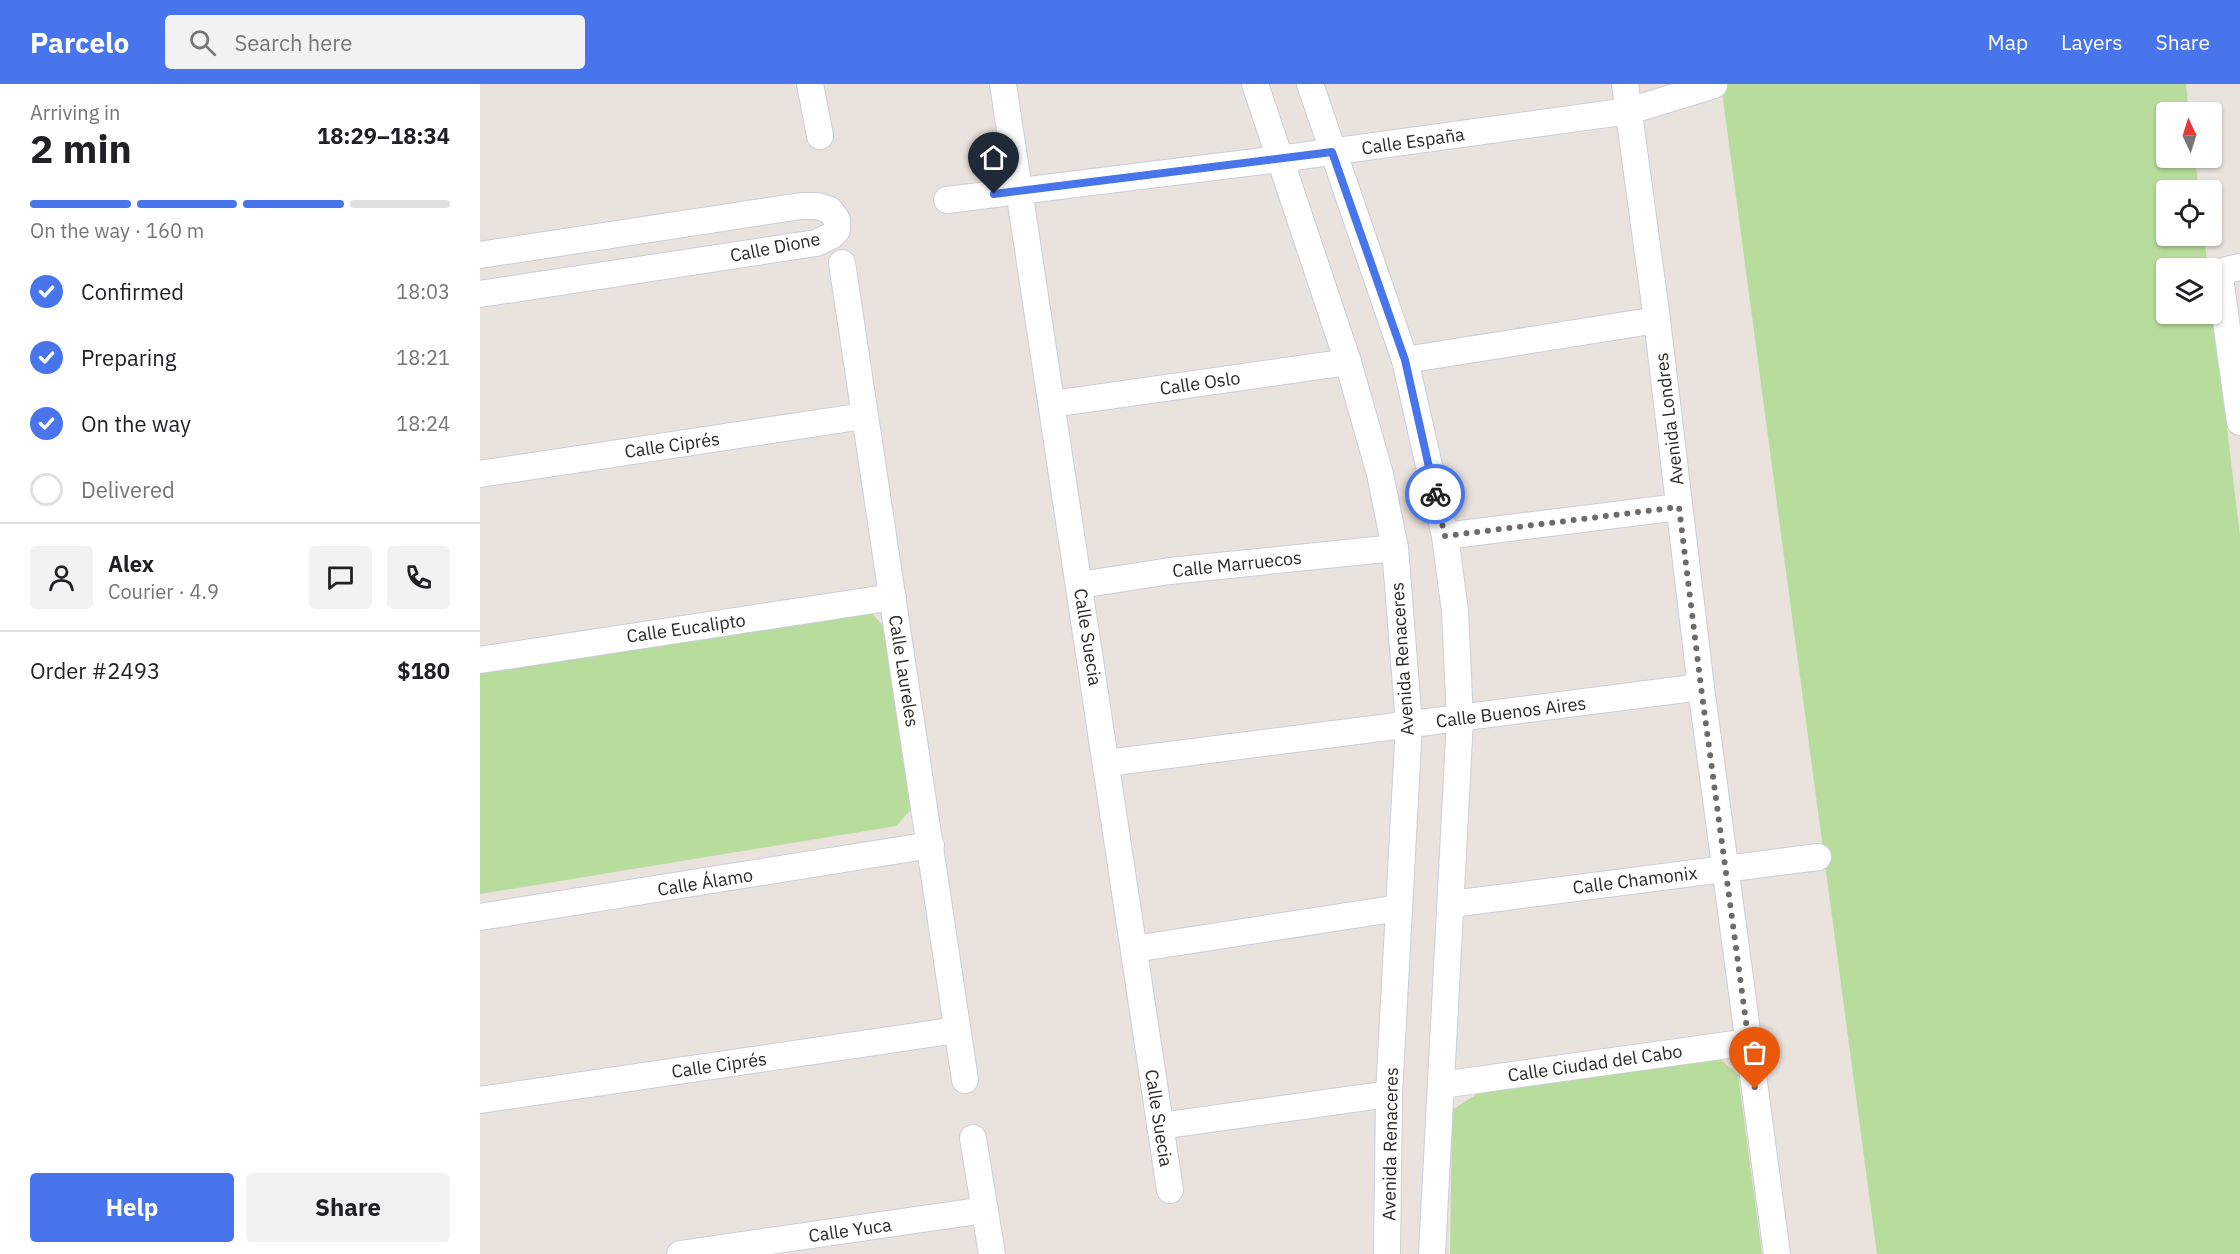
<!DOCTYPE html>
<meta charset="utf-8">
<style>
:root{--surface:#fff;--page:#f2f2f2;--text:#202124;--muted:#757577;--line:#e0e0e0;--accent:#4875eb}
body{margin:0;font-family:"IBM Plex Sans",sans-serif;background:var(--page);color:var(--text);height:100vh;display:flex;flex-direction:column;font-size:22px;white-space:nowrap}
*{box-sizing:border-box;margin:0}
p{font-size:20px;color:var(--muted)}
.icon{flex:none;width:33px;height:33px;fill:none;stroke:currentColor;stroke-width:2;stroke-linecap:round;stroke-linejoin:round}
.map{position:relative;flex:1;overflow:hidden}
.panel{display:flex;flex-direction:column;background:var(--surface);width:480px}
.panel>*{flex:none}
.needle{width:39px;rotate:356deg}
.controls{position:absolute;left:1676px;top:18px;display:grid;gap:12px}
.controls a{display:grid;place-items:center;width:66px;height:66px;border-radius:6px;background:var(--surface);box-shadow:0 2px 4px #0004;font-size:30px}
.pin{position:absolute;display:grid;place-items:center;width:51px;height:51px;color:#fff;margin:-62px -26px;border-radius:50% 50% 50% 0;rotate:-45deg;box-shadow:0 0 6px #0007}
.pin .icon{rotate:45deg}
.courier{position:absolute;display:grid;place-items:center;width:60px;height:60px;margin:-30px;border:4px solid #4875eb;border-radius:50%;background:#fff;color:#222;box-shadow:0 2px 8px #0007}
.summary em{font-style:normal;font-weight:700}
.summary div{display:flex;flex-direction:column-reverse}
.summary{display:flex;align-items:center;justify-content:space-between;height:102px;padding:0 30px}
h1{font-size:39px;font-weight:700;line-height:45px}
.bar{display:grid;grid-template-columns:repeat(4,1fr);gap:9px 6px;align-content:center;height:72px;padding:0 30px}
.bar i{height:8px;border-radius:4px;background:var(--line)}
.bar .selected{background:var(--accent)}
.bar p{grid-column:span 4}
.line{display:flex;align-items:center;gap:15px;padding:0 30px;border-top:2px solid var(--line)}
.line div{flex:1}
.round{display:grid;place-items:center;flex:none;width:63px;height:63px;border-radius:6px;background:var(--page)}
ol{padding:0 30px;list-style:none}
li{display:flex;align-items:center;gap:18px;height:66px}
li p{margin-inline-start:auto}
li .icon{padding:6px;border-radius:50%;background:var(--accent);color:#fff;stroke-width:4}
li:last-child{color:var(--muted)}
li i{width:33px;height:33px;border:3px solid var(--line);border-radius:50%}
.cta{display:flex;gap:12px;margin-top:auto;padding:12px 30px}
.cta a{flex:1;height:69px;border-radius:6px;background:var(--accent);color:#fff;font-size:24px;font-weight:700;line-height:69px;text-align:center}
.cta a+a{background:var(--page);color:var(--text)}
header{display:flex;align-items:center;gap:36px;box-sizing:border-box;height:84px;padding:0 30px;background:var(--accent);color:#fff}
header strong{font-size:28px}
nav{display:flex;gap:33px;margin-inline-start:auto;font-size:21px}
.search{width:420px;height:54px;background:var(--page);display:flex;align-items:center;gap:15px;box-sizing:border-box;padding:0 21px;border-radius:6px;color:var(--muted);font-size:22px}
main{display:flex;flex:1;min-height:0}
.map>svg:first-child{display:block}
</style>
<header>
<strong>Parcelo</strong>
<div class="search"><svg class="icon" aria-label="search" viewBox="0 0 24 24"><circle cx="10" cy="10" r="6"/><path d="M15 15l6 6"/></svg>Search here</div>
<nav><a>Map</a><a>Layers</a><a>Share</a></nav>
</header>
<main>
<section class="panel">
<div class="summary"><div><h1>2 min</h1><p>Arriving in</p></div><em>18:29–18:34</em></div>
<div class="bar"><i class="selected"></i><i class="selected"></i><i class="selected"></i><i></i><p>On the way · 160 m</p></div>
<ol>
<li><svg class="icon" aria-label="check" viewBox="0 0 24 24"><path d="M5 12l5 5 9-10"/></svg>Confirmed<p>18:03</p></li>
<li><svg class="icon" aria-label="check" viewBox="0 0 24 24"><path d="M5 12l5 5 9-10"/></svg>Preparing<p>18:21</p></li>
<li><svg class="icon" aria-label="check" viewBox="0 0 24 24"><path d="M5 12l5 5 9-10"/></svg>On the way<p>18:24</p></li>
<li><i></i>Delivered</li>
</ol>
<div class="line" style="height:108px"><a class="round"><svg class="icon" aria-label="person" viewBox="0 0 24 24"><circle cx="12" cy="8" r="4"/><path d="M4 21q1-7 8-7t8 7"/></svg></a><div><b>Alex</b><p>Courier · 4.9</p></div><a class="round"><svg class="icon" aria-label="chat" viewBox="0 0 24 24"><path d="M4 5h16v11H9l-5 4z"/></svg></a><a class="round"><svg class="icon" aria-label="phone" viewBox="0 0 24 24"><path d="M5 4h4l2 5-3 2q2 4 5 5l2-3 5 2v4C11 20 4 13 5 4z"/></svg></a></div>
<div class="line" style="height:78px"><div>Order #2493</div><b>$180</b></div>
<div class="cta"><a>Help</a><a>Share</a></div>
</section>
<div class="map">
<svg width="1760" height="1170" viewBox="0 0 1760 1170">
<rect width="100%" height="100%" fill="#eae2dc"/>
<g fill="#b8dc9c">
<path d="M1241 0H1706L1709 28H1686V74H1715L1719 106H1686V152H1724L1728 184H1686V230H1731V210L1760 452V1170H1397Z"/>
<path d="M384 520 404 543 434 722 416 742 0 810V581Z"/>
<path d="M1238 973 1258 991 1282 1170H970L972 1026 997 1010Z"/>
</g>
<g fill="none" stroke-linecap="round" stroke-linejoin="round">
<defs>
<g id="minor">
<path d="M330 0 340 52"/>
<path d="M523 0 690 1106"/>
<path d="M775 0 868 278 900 390 915 464 929 640 909 1010 907 1170"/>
<path d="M830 0 925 276 965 452 975 527 980 635 952 1170"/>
<path d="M1145 0 1177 236 1221 603 1297 1170"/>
<path d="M467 116 799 75 1149 27 1234 1"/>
<path d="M0 171 321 122H337L350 126 357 136V146L351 152 336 159 0 210"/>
<path d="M362 179 485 996"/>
<path d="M1760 183 1747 186 1741 194V201L1760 338"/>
<path d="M925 276 1177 236"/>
<path d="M572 320 868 278"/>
<path d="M0 390 384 332"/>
<path d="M965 452 1199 423"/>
<path d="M600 501 690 487 915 464"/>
<path d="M0 576 413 513"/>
<path d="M627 679 1221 603"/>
<path d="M972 820 1338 773"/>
<path d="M0 833 451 761"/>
<path d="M654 865 919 824"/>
<path d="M961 1001 1269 958"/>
<path d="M0 1016 477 946"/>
<path d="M680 1042 909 1010"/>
<path d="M493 1054 512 1170"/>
<path d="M200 1170 505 1126"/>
</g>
</defs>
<use href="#minor" stroke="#caced9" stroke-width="28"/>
<use href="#minor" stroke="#fff" stroke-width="26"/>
</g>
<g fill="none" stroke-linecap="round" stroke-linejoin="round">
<path stroke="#6d6a68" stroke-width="6" stroke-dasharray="0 10.8" d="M955 410 965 452 1199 423 1221 603 1275 1005"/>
<path stroke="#4875eb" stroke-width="8" d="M514 110 852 68 925 276 955 410"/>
</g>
<g text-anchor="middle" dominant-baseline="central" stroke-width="6" stroke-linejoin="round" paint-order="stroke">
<g font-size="18" fill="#292929" stroke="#fff">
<text transform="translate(933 57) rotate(-8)">Calle España</text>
<text transform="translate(295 163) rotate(-11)">Calle Dione</text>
<text transform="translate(720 299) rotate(-8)">Calle Oslo</text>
<text transform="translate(1189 335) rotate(-97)">Avenida Londres</text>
<text transform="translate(192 361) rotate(-8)">Calle Ciprés</text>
<text transform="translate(757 480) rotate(-6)">Calle Marruecos</text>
<text transform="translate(206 544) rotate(-8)">Calle Eucalipto</text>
<text transform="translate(608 553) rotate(81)">Calle Suecia</text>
<text transform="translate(922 575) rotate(-94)">Avenida Renaceres</text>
<text transform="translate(424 587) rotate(81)">Calle Laureles</text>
<text transform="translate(1031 628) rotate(-7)">Calle Buenos Aires</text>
<text transform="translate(1155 796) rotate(-7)">Calle Chamonix</text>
<text transform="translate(225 798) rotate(-9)">Calle Álamo</text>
<text transform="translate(1115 979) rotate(-8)">Calle Ciudad del Cabo</text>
<text transform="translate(239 981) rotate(-8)">Calle Ciprés</text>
<text transform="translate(679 1034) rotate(81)">Calle Suecia</text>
<text transform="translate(910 1060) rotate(-89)">Avenida Renaceres</text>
<text transform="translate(370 1146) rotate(-8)">Calle Yuca</text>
</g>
</g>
</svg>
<div class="controls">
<a><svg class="needle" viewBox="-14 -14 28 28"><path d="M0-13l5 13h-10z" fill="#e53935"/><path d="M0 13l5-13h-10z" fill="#757577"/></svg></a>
<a><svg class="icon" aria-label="locate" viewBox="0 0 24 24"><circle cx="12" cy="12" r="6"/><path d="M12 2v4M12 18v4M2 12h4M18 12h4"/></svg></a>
<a><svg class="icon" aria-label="layers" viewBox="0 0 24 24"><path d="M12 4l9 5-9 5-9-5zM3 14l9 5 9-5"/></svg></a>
</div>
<div class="pin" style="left:1275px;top:1005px;background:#ea580c"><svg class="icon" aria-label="bag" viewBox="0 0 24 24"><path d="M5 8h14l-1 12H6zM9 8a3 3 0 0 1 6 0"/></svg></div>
<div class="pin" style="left:514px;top:110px;background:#1f2937"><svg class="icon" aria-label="home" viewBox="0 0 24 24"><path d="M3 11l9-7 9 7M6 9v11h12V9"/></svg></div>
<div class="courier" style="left:955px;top:410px"><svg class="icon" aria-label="bike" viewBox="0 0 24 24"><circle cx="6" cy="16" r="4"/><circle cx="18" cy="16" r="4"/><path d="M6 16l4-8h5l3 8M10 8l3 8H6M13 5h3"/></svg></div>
</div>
</main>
